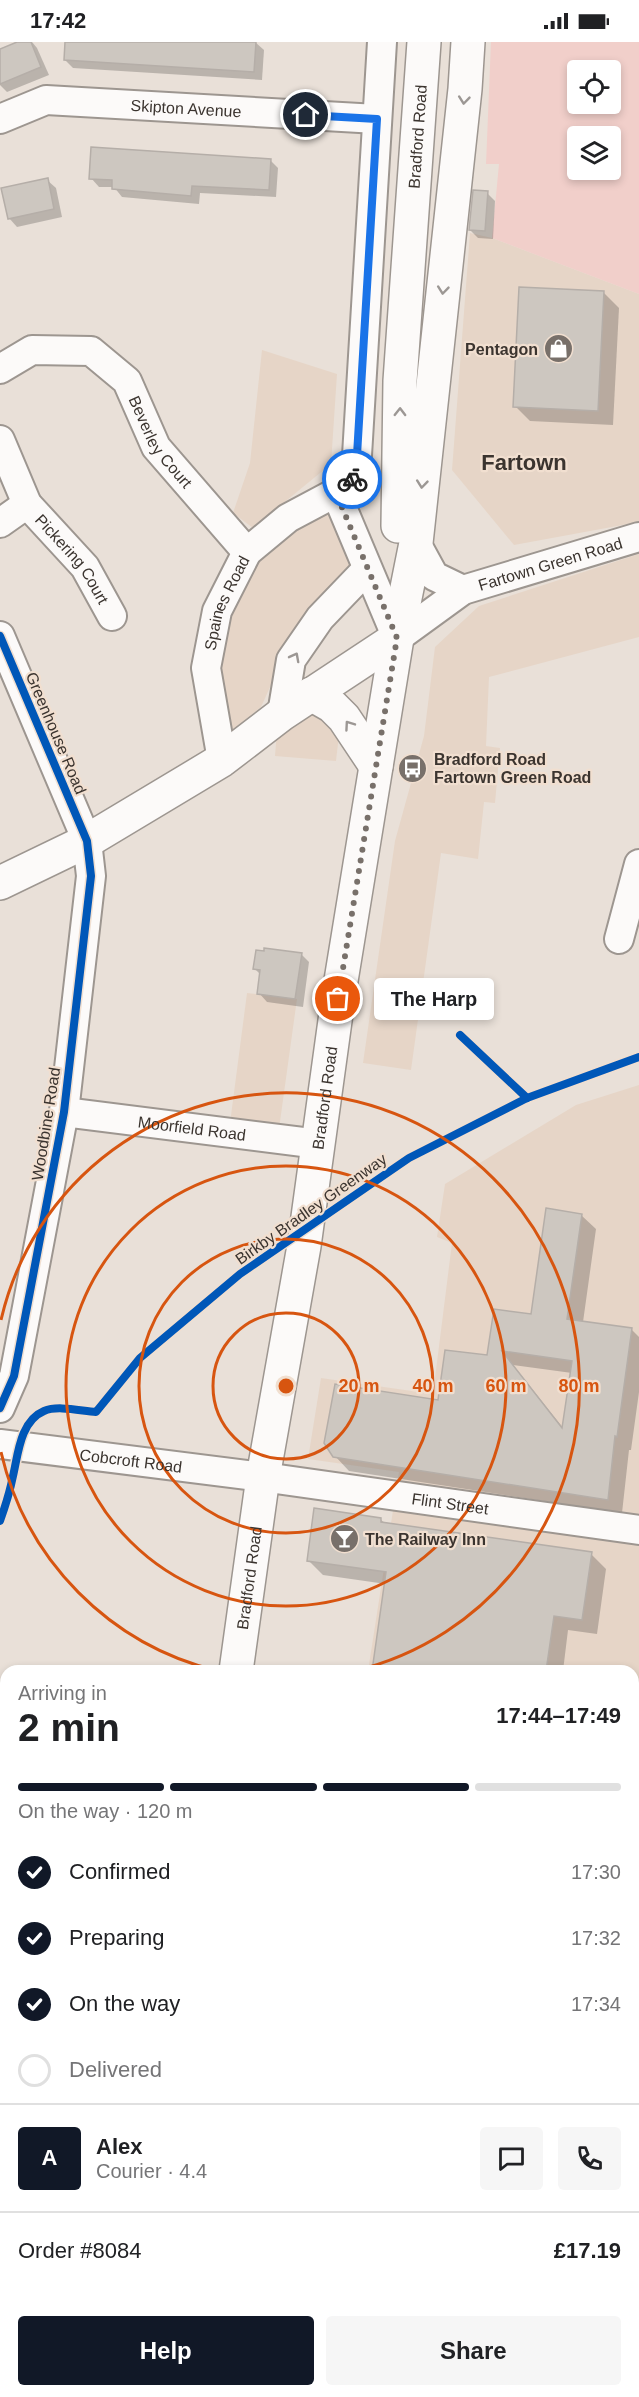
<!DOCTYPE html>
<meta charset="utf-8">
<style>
:root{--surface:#fff;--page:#f6f6f6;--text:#202124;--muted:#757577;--line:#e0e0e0;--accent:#111827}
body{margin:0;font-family:Helvetica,sans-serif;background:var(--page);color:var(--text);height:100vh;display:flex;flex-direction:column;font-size:22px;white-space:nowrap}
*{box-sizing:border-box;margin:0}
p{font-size:20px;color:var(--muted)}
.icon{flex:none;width:33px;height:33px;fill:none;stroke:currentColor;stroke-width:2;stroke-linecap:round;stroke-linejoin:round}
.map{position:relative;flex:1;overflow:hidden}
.side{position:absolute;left:0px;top:1623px;width:639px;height:732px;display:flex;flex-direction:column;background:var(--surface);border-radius:18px 18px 0 0;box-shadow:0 3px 9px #0003}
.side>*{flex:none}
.tools{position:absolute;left:567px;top:18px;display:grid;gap:12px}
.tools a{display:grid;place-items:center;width:54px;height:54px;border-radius:6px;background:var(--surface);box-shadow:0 3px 9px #0003;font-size:30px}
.pin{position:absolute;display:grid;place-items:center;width:51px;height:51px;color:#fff;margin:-26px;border:3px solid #fff;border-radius:50%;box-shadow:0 2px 6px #0007}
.courier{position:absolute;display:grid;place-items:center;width:60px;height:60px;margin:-30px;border:4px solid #1a73e8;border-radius:50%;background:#fff;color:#222;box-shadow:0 2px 8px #0007}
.bubble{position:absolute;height:42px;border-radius:6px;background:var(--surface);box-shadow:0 3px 9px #0003;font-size:20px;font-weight:800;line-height:42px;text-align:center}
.head em{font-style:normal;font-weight:800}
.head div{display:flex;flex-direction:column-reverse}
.head{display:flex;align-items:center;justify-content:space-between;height:102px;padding:0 18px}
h1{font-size:39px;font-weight:800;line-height:45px}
.bar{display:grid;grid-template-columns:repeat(4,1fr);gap:9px 6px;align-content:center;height:72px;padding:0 18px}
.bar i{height:8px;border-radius:4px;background:var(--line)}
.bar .selected{background:var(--accent)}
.bar p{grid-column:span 4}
.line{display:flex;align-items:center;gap:15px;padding:0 18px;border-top:2px solid var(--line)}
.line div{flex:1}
.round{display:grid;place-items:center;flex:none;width:63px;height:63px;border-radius:6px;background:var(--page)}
ol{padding:0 18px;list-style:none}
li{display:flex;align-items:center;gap:18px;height:66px}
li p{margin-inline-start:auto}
li .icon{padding:6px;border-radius:50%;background:var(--accent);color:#fff;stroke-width:4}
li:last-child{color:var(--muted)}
li i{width:33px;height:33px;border:3px solid var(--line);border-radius:50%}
.action{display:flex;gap:12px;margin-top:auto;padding:12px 18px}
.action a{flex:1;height:69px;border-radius:6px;background:var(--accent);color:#fff;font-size:24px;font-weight:800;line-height:69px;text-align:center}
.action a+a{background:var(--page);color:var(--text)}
.status{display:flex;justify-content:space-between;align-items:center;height:42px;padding:0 30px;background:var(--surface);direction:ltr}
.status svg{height:16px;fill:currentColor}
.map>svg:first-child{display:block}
</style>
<div class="status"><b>17:42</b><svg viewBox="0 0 49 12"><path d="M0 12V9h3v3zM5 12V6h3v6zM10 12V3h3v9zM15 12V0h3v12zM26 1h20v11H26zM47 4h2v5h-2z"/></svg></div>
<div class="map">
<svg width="639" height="2355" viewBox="0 0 639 2355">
<rect width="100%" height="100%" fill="#e9e0d8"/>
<g fill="#e6d5c7">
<path d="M470 191 492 196 639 252V480L514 503 452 428Z"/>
<path d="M262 308 337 332 331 422 253 486 233 471 250 421Z"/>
<path d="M330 463 356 525 285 612 261 665 226 693 216 627 226 569 254 515Z"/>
<path d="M639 512V595L489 635 486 704 500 706 495 761 484 760 478 817 441 811 411 1028 363 1021 395 799 424 694 435 605 479 564Z"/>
<path d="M329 654 343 658 336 719 275 714 277 688Z"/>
<path d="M247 951 297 957 279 1087 230 1081Z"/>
<path d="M639 1043V2164L633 2169V1629H368L399 1430 308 1417 321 1336 433 1352 452 1201 437 1195 445 1142 576 1063Z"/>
<path d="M1 2303 6 2304V2349H103V2355H18L0 2349Z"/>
</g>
<path fill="#f1cfca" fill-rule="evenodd" d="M491 0H639V252L492 196 499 122H486ZM578 28H610V62H578ZM578 94H610V128H578Z"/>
<g fill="#0003" fill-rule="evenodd">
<path d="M22 0H32L37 6 49 33 7 50 0 43V9Z"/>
<path d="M66 0H255L264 8 262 38 73 26 65 18Z"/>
<path d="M270 118 278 126 276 155 200 151 199 162 122 155 114 145H99L91 136Z"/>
<path d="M47 138 56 146 62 175 17 185 9 176Z"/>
<path d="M487 151 495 159 493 197 478 196 470 188Z"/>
<path d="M603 250 619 266 613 383 530 379 515 364Z"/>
<path d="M301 912 309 920 303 965 267 960 259 951 261 933 255 927Z"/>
<path d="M581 1173 596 1187 583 1280 631 1287 639 1295V1350L631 1408H629L622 1471 349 1429 335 1414 440 1360 533 1273ZM513 1323 572 1331 564 1387Z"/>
<path d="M380 1477 386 1482 591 1512 606 1527 597 1592 568 1588 563 1629H373L386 1542 323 1533 308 1518Z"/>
<path d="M633 2292 639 2298V2353L633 2347Z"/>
</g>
<g fill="#cdc7c0" stroke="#b5aea8" stroke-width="1.5" fill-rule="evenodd">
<path d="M17 0H31L41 25 0 42V7Z"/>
<path d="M65 0H256L254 30 64 18Z"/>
<path d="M91 105 271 117 269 148 192 144 191 154 112 147V138L89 137Z"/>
<path d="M48 136 54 167 8 177 1 146Z"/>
<path d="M473 148 488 149 485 189 469 188Z"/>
<path d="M519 245 604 249 598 369 513 365Z"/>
<path d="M264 906 302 911 295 957 257 952 260 928 253 927 256 908 264 909Z"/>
<path d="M546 1166 582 1172 567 1277 632 1286 617 1395 615 1394 608 1458 333 1415 324 1401 335 1342 438 1358 445 1308 487 1313 494 1267 531 1272ZM502 1309 572 1319 562 1386Z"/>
<path d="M314 1466 381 1476V1480L592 1510 582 1578 554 1574 546 1629H372L386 1530 307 1519Z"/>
</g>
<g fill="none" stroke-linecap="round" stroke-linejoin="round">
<defs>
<g id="street">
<path id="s1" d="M0 77 46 58 377 77"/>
<path id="s2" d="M0 327 32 308 91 309 127 339 156 405 247 510"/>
<path id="s3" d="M0 398 27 462 85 525 112 574"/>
<path id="s4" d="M336 451 397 596 463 548 639 495"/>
<path d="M0 481 27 462"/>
<path d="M416 501 434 534 463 548"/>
<path d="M0 594 87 799 91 834 64 1070 14 1334 0 1366"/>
<path d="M282 672 291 618 320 576 367 527"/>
<path id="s5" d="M222 718 206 626 217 569 247 510 288 476 348 444 356 430 382 0"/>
<path d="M619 897 639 822"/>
<path id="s6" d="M64 1070 319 1102"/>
<path id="s7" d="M0 1402 263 1435 639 1488"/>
<path d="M0 1829 6 1833"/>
<path d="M0 1932 6 1921"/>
<path d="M633 2196 639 2190"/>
<path d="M346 2355 347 2349"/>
<path d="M472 2355 478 2349"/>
</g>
<path id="secondary" d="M0 841 87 799 222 718 282 672 397 596"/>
<g id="primary">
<path id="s8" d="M398 484 400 339 424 0"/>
<path d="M311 652 332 664 344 676 376 724"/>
<path id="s9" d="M236 1629 263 1435 304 1204 338 957 397 596 416 501 465 47 468 0"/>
<path d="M128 2355 129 2349"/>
</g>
</defs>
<use href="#street" stroke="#9d9690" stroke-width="32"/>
<use href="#secondary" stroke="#9d9690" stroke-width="36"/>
<use href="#primary" stroke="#9d9690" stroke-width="36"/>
<use href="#street" stroke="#fcfaf9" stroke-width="28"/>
<use href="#secondary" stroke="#fcfaf9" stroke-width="33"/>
<use href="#primary" stroke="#fcfaf9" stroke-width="33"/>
<defs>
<g id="cycleway">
<path d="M0 594 87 799 91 834 64 1070 14 1334 0 1366"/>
<path d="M460 993 527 1056"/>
<path d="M0 1479C5 1465 10 1449 13 1434 18 1413 20 1379 44 1369 58 1363 81 1369 96 1370L140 1316 240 1232 409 1116 527 1056 639 1015"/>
</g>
</defs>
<use href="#cycleway" stroke="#f1dfd0" stroke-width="11"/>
<use href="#cycleway" stroke="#0057b8" stroke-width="8"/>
</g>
<defs><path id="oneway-chevron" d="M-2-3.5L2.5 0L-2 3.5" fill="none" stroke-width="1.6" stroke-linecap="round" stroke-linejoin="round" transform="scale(1.5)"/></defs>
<g stroke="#9c9794">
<use href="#oneway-chevron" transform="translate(464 58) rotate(96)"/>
<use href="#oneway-chevron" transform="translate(443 248) rotate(96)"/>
<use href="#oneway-chevron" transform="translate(400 370) rotate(-89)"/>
<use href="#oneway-chevron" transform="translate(422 442) rotate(96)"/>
<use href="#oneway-chevron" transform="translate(295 615) rotate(-62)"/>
<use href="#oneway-chevron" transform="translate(349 683) rotate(-125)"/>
</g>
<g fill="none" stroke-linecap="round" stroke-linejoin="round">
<path stroke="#78706a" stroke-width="6" stroke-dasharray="0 10.8" d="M338 957 397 596 336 451 348 444 352 437"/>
<path stroke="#1a73e8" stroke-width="8" d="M306 73 377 77 356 430 352 437"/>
</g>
<g fill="none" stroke="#d75510" stroke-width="3">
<circle cx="286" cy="1344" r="73"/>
<circle cx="286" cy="1344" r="147"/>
<circle cx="286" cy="1344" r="220"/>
<path d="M218 1629A293 293 0 0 1 1 1410M1 1278A293 293 0 1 1 354 1629"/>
</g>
<defs>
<symbol id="shop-disc" viewBox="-11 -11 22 22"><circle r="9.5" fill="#78706a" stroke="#f1dfd0"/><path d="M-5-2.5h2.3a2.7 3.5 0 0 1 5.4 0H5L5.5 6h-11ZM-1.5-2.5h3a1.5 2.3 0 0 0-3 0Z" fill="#fff"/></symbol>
<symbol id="bus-disc" viewBox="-11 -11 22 22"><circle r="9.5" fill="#78706a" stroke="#f1dfd0"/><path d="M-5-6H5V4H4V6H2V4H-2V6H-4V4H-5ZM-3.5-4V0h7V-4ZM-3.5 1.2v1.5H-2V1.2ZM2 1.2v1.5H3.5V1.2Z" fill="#fff"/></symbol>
<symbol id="bar-disc" viewBox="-11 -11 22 22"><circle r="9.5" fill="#78706a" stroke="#f1dfd0"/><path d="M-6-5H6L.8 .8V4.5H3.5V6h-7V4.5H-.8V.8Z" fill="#fff"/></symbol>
</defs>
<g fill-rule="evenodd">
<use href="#shop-disc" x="542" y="290" width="33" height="33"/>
<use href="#bus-disc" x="396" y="710" width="33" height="33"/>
<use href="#bar-disc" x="328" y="1480" width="33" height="33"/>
</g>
<g text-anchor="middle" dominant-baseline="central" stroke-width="4.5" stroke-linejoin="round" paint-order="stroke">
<g font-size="16" fill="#3b342f" stroke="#f1dfd0">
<text stroke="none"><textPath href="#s1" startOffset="190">Skipton Avenue</textPath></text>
<text stroke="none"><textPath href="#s8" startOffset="390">Bradford Road</textPath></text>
<text stroke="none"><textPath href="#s2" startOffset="213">Beverley Court</textPath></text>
<text stroke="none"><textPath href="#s3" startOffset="141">Pickering Court</textPath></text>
<text stroke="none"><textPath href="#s4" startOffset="330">Fartown Green Road</textPath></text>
<text stroke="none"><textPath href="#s5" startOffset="162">Spaines Road</textPath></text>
<text transform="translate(56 691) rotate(67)">Greenhouse Road</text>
<text stroke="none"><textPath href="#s9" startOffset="580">Bradford Road</textPath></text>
<text transform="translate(46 1082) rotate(-81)">Woodbine Road</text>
<text stroke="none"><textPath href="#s6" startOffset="129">Moorfield Road</textPath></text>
<text transform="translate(311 1167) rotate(-35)">Birkby Bradley Greenway</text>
<text stroke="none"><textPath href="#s7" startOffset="132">Cobcroft Road</textPath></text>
<text stroke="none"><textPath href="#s7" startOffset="454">Flint Street</textPath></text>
<text stroke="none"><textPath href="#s9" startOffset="94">Bradford Road</textPath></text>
</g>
<g font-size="16" font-weight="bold" fill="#3b342f" stroke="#f1dfd0" text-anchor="start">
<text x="538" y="307" text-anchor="end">Pentagon</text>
<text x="434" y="717">Bradford Road<tspan x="434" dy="18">Fartown Green Road</tspan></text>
<text x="365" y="1497">The Railway Inn</text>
</g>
<g font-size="22" font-weight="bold" fill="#3b342f" stroke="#f1dfd0">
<text x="524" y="420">Fartown</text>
</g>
</g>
<circle cx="286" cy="1344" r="9" fill="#d75510" stroke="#f1dfd0" stroke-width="3"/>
<g font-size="18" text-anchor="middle" font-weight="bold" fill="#d75510" stroke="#f1dfd0" stroke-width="4.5" stroke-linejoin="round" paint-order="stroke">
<text x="359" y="1350">20 m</text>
<text x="433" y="1350">40 m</text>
<text x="506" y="1350">60 m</text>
<text x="579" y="1350">80 m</text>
</g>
</svg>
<div class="tools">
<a><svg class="icon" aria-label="locate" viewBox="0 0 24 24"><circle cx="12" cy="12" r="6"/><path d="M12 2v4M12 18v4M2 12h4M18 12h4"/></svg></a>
<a><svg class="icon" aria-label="layers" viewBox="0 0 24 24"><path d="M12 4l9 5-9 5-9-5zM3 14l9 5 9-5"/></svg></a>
</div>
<div class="pin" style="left:338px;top:957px;background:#ea580c"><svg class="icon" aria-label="bag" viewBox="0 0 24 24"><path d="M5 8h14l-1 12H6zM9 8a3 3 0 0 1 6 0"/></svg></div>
<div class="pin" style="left:306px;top:73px;background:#1f2937"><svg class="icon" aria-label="home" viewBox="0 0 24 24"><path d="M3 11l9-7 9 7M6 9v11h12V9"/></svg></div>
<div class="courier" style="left:352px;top:437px"><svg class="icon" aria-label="bike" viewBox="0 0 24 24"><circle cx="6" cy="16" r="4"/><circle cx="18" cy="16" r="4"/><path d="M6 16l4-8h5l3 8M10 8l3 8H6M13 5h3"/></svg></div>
<div class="bubble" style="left:374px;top:936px;width:120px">The Harp</div>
<section class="side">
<div class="head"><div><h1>2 min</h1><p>Arriving in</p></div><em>17:44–17:49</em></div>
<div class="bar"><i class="selected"></i><i class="selected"></i><i class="selected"></i><i></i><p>On the way · 120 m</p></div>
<ol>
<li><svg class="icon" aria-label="check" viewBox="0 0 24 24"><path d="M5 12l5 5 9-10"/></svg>Confirmed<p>17:30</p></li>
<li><svg class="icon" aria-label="check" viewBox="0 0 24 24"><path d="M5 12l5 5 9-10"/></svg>Preparing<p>17:32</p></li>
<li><svg class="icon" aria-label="check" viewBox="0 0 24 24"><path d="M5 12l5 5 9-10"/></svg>On the way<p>17:34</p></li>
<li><i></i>Delivered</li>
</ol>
<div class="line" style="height:108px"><b class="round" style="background:var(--accent);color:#fff">A</b><div><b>Alex</b><p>Courier · 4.4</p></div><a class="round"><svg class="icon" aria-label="chat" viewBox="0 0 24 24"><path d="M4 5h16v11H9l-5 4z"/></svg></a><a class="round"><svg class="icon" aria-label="phone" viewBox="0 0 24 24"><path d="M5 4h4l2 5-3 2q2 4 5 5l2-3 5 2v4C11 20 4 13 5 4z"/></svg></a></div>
<div class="line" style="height:78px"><div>Order #8084</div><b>£17.19</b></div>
<div class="action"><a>Help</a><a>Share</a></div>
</section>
</div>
